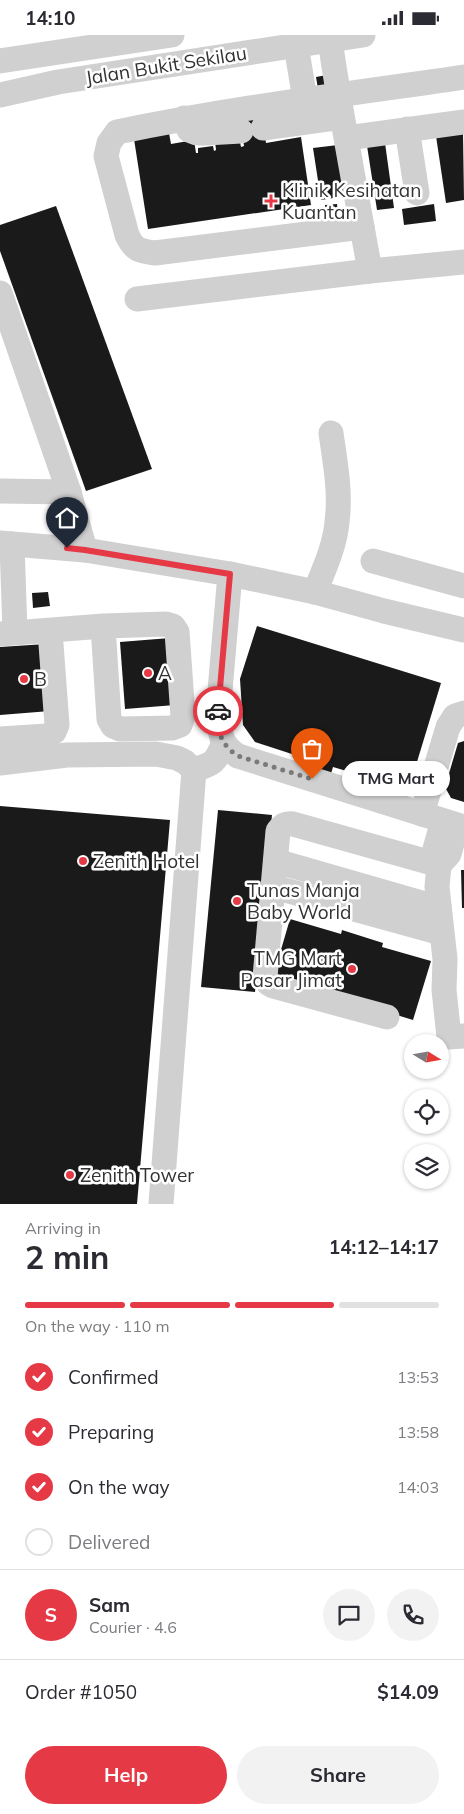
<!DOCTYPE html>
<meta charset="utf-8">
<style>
:root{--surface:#fff;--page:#f2f2f3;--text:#2b2b33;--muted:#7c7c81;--line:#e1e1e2;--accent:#e63946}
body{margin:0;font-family:Mulish,sans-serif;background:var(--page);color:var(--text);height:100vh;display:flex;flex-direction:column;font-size:19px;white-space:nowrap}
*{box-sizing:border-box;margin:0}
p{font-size:16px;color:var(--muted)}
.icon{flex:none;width:28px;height:28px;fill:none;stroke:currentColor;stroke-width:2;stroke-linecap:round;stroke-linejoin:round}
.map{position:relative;height:1169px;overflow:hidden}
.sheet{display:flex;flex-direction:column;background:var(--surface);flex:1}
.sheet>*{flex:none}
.needle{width:32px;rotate:101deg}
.tools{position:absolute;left:404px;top:999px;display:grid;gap:10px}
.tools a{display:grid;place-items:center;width:45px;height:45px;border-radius:50%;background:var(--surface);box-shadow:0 1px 4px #0004;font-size:25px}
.pin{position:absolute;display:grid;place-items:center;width:42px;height:42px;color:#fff;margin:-51px -21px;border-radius:50% 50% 50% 0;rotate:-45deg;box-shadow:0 0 5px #0007}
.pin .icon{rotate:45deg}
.courier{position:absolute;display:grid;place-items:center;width:50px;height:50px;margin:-25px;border:4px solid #e63946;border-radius:50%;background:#fff;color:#222;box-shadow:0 1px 6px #0007}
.bubble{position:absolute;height:35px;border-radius:18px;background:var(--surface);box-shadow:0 1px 4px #0004;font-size:16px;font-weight:700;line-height:35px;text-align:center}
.overview em{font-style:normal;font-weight:700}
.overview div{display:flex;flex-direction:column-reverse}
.overview{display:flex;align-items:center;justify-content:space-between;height:85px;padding:0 25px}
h1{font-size:32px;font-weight:700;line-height:38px}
.bar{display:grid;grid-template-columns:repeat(4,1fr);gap:8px 5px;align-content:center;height:60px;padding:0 25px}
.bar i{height:6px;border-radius:4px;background:var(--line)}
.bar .current{background:var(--accent)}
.bar p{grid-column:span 4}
.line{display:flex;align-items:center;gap:12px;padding:0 25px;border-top:1px solid var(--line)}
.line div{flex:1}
.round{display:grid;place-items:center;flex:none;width:52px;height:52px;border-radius:26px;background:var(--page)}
ol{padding:0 25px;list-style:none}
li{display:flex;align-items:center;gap:15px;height:55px}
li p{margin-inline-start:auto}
li .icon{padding:5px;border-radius:50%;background:var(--accent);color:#fff;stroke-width:4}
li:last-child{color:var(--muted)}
li i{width:28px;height:28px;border:2px solid var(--line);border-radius:50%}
.cta{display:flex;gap:10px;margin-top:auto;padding:10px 25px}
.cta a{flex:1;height:58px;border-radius:30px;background:var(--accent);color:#fff;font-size:20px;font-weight:700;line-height:58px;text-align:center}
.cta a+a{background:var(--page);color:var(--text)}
.status{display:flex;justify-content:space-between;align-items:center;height:35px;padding:0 25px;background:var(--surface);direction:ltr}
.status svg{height:14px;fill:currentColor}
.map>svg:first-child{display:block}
</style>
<div class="status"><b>14:10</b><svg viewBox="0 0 49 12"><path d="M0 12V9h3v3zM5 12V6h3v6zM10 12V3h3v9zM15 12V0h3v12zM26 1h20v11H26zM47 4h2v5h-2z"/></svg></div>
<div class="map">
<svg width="464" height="1169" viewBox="0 0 464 1169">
<rect width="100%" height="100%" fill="#fff"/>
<g fill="#1a1a1a">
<path d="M327 40 329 52 318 54 316 42Z"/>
<path d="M262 82 266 108 301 102 311 170 148 194 134 104 169 98 171 109 194 105 196 118H198V113L213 111 214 116 216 115 215 106 239 102 241 112 244 111 240 85Z"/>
<path d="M463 97 464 165 446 168 436 101Z"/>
<path d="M385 108 394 173 377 175 367 111Z"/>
<path d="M338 110 345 161 321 165 313 113Z"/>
<path d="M337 169 339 184 327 185 325 170Z"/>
<path d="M434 169 436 186 404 190 402 174Z"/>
<path d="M56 171 152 434 86 456 0 216V190Z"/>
<path d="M48 557 50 571 33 573 32 558Z"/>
<path d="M257 591 441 648 413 740 394 750 333 732 330 742 295 732 298 721 255 707 243 690 240 644Z"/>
<path d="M170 603 175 670 125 674 120 607Z"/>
<path d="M46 609 50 676 0 680V612Z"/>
<path d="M464 706V767L451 763 445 752 458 708Z"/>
<path d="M0 771 170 785 137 1169H0Z"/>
<path d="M218 775 272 780 255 957 201 952Z"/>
<path d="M461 835H464V873H462Z"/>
<path d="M290 884 341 899 342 895 383 908 382 912 431 926 413 985 273 942Z"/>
</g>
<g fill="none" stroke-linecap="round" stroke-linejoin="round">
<g stroke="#d0d0d0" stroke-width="25">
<path d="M330 5C339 68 351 130 362 192L155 218C139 216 134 215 127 200L106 121 109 108 117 97C232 73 348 59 464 42"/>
<path d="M296 10 305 65"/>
<path d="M0 26 172 0"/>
<path d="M0 60 58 47 363 0"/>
<path d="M184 83 189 95 197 98H206L241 96"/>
<path d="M263 93 342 82"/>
<path d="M407 94 417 158"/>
<path d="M347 103 464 87"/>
<path d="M362 192 370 236"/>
<path d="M0 258 69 457 85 515"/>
<path d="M137 264 370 236 464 227"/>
<path d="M0 456 69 457"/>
<path d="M0 508 85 515 230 539 315 557 384 576 464 595"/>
<path d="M12 509 15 597"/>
<path d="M373 526 464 551"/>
<path d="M230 539 218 679C220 699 220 709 238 721L464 792"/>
<path d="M315 557C324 534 335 511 337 487 341 457 335 427 331 398"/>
<path d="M0 599 103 591 109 684 113 691 120 694 172 693 180 690 183 681 177 597 173 591 166 589 103 591"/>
<path d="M0 704 47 701 54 697 57 690 50 596"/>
<path d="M0 728 67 720 156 719 177 723 185 727 194 735"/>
<path d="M194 735C212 729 216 728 223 709"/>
<path d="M422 779 448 692 455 681 464 678"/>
<path d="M443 786 435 814 439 830 449 819 457 790"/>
<path d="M276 826 439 873"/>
<path d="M274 852 441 898"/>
<path d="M387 982 273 951 268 948 265 942 278 796C283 790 285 788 293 789L439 830 437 852 445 924 444 955 449 1002 464 1001"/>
<path d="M161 1169 194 735"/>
</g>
</g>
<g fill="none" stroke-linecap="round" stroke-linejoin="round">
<path stroke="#7a7a7a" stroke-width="5" stroke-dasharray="0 9" d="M218 676C217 696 220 709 238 721L312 744"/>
<path stroke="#e63946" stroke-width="6" d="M67 513 85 515 230 539 218 676"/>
</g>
<g fill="#e63946" stroke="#fff" stroke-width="2">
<path d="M268.5 158.5h5v5h5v5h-5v5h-5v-5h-5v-5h5z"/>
<circle cx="148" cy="638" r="5"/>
<circle cx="24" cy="644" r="5"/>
<circle cx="83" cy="826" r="5"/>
<circle cx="237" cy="866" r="5"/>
<circle cx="352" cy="934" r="5"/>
<circle cx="70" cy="1140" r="5"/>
</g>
<g text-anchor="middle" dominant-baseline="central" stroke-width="5" stroke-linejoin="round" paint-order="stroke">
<g font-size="19" fill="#333" stroke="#fff">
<text transform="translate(166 30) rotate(-9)">Jalan Bukit Sekilau</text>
</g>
<g font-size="19" fill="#333" stroke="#fff" text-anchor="start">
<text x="282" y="155">Klinik Kesihatan<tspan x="282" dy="22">Kuantan</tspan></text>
<text x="158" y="638">A</text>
<text x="34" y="644">B</text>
<text x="93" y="826">Zenith Hotel</text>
<text x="247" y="855">Tunas Manja<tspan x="247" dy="22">Baby World</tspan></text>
<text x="342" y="923" text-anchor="end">TMG Mart<tspan x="342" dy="22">Pasar Jimat</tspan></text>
<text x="80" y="1140">Zenith Tower</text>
</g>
</g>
</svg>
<div class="tools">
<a><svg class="needle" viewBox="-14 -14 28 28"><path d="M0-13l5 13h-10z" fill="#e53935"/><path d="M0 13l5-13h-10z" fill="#7c7c81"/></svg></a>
<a><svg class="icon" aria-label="locate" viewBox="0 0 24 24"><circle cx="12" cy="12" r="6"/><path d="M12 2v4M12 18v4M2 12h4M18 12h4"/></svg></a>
<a><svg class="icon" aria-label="layers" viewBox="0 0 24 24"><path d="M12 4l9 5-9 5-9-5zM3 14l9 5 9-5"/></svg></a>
</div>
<div class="pin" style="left:312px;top:744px;background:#ea580c"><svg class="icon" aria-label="bag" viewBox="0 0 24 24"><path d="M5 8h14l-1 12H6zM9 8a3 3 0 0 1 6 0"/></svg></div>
<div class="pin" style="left:67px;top:513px;background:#1f2937"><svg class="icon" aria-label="home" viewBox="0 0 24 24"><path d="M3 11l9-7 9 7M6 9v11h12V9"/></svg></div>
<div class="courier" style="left:218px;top:676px"><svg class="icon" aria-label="car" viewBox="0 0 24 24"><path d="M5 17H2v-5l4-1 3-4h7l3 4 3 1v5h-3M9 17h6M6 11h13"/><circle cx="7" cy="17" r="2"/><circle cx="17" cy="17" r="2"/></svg></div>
<div class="bubble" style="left:342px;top:726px;width:108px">TMG Mart</div>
</div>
<section class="sheet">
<div class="overview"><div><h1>2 min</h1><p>Arriving in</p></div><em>14:12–14:17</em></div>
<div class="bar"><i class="current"></i><i class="current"></i><i class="current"></i><i></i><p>On the way · 110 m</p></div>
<ol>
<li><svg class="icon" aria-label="check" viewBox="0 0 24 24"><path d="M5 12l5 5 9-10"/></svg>Confirmed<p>13:53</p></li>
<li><svg class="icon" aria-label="check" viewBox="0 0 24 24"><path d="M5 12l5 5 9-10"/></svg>Preparing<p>13:58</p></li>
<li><svg class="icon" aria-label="check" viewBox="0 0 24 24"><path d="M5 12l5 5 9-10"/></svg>On the way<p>14:03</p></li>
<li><i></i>Delivered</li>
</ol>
<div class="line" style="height:90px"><b class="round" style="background:var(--accent);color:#fff">S</b><div><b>Sam</b><p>Courier · 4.6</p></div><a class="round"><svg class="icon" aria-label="chat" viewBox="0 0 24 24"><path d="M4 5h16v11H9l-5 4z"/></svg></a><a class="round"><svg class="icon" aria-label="phone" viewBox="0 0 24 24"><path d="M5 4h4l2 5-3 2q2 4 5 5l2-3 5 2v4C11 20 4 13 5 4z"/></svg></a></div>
<div class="line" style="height:65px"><div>Order #1050</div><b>$14.09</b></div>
<div class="cta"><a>Help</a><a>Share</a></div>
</section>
